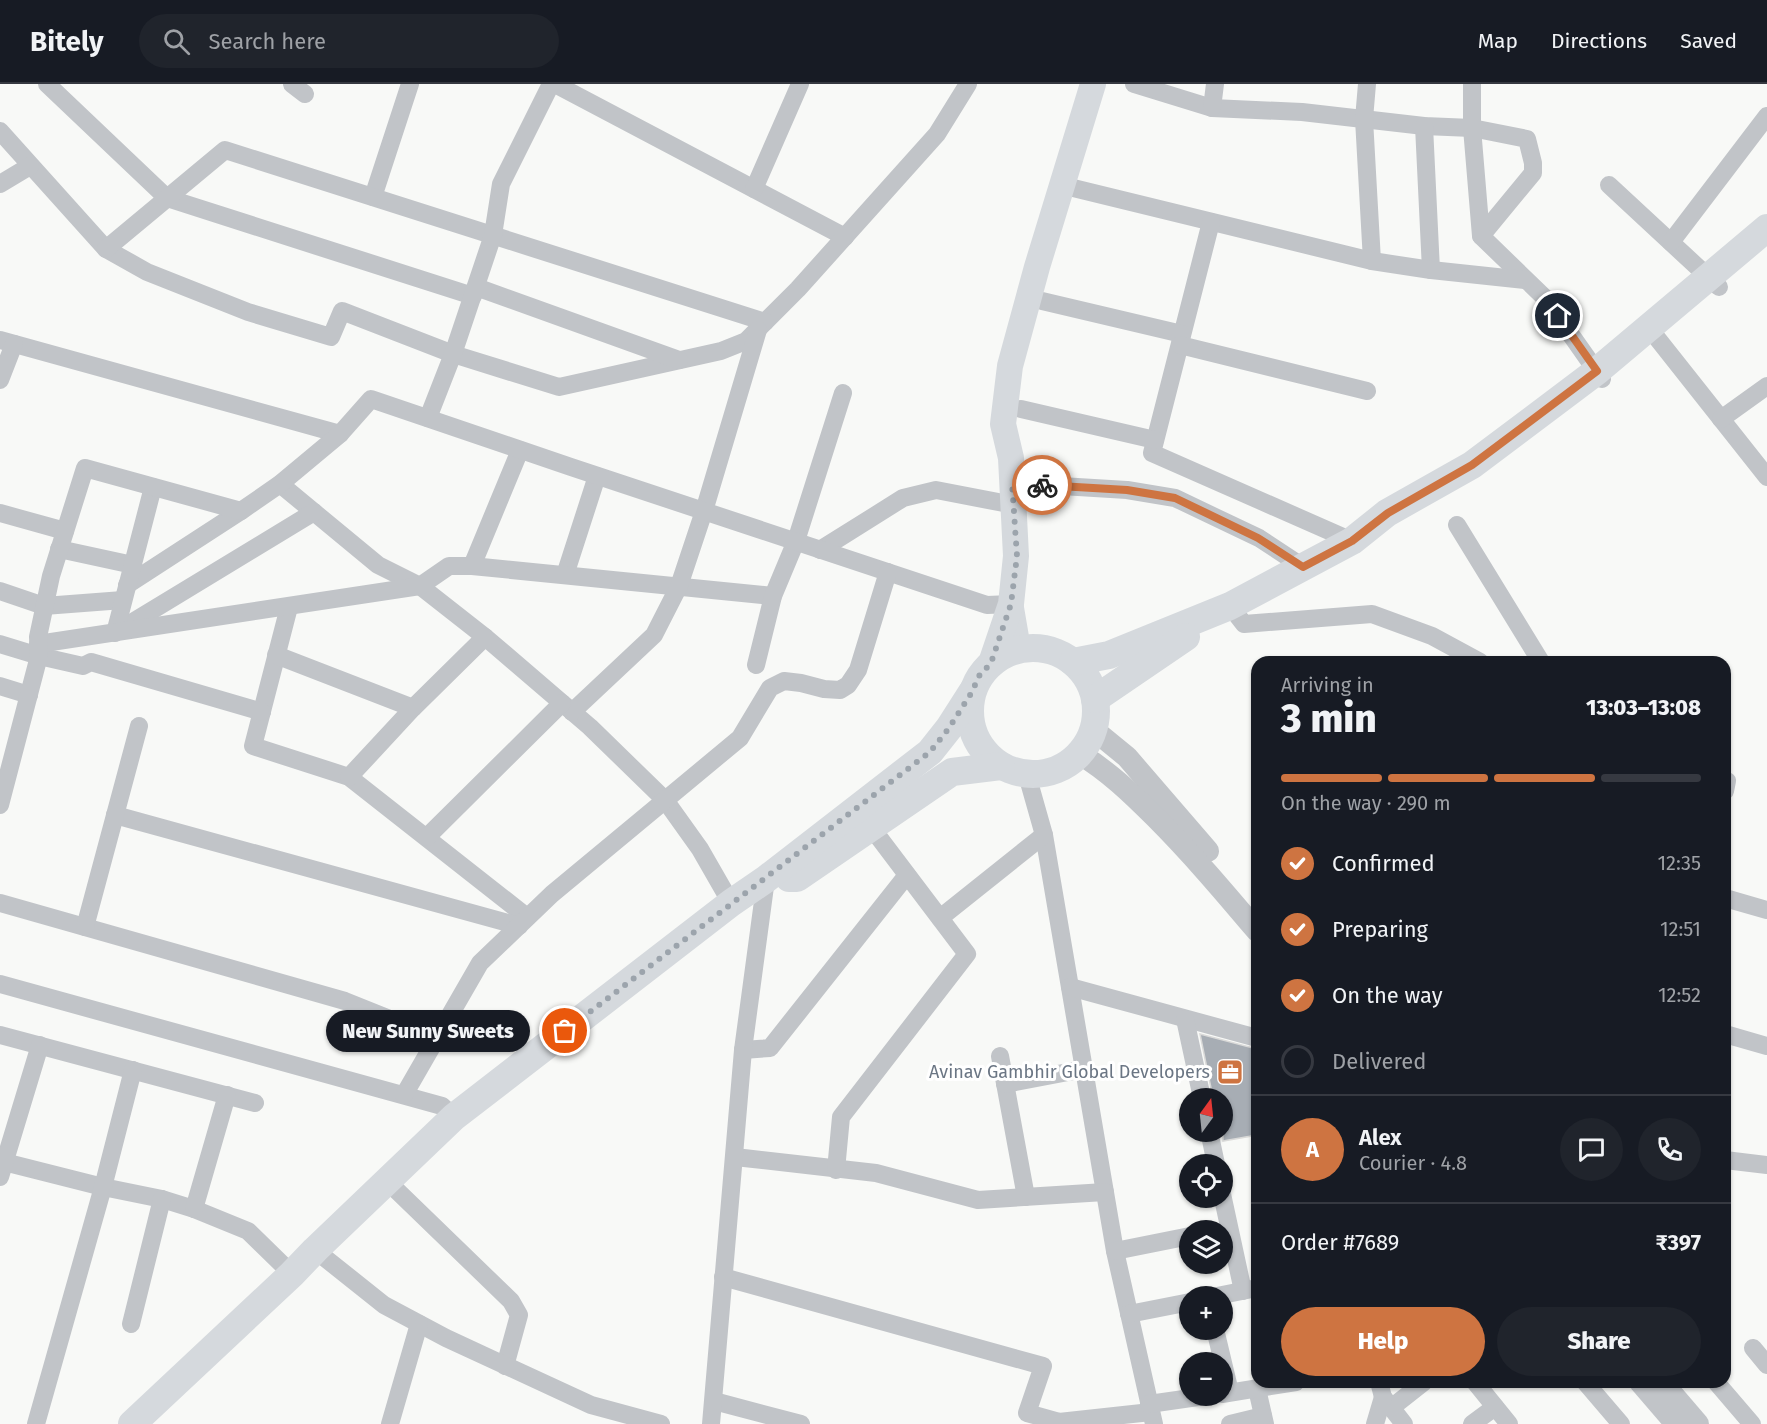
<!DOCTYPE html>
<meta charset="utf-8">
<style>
:root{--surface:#171b24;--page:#20242c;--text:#f1f3f6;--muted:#9ea1a6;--line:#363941;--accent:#ce7441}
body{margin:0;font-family:"Fira Sans",sans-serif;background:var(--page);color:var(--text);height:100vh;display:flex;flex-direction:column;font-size:22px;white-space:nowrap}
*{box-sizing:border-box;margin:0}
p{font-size:20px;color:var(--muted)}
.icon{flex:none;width:33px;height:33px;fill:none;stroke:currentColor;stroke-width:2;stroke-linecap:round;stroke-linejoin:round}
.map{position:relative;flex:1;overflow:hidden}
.details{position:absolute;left:1251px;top:572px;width:480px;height:732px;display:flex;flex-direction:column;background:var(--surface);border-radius:18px;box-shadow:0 2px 4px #0004}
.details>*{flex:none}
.needle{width:39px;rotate:15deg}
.buttons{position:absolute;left:1179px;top:1004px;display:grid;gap:12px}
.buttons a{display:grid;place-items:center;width:54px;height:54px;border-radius:50%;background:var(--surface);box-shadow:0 2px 4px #0004;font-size:30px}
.pin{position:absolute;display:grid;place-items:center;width:51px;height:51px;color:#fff;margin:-26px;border:3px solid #fff;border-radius:50%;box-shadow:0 2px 6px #0007}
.courier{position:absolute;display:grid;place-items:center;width:60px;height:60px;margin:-30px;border:4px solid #ce7441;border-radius:50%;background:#fff;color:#222;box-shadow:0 2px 8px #0007}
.bubble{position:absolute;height:42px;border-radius:21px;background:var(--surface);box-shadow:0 2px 4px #0004;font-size:20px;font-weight:800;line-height:42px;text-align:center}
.summary em{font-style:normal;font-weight:800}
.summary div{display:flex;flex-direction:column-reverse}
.summary{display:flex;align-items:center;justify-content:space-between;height:102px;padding:0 30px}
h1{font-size:39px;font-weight:800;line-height:45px}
.bar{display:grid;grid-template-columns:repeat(4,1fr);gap:9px 6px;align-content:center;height:72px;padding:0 30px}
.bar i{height:8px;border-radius:4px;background:var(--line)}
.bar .on{background:var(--accent)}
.bar p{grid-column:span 4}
.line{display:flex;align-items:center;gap:15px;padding:0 30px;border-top:2px solid var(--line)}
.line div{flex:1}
.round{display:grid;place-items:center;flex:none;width:63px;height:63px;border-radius:32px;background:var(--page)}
ol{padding:0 30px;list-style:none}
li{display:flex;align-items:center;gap:18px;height:66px}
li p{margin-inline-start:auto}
li .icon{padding:6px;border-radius:50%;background:var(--accent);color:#fff;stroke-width:4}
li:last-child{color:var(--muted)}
li i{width:33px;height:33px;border:3px solid var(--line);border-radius:50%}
.action{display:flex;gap:12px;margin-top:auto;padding:12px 30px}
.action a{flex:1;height:69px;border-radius:36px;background:var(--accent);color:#fff;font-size:24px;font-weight:800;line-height:69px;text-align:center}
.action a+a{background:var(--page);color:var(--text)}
header{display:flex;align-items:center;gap:36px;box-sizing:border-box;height:84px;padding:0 30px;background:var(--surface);border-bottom:2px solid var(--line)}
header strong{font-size:28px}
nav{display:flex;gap:33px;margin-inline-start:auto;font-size:21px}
.search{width:420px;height:54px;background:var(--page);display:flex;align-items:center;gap:15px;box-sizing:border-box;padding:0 21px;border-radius:33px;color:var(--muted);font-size:22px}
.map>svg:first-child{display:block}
</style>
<header>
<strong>Bitely</strong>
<div class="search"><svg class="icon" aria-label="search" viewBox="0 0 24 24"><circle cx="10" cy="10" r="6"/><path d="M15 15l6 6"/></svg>Search here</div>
<nav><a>Map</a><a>Directions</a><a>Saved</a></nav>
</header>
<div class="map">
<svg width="1767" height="1340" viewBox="0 0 1767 1340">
<rect width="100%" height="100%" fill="#f8f9f7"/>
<path fill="#a7adb4" stroke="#dadad9" stroke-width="1.5" d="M1200 950 1257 965V1051L1223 1057 1222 1014H1213Z"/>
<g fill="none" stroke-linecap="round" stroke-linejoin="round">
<g stroke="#c1c4c8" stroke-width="18">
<path d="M47 0 167 114 473 212"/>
<path d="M292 0 305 10"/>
<path d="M555 0 845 153"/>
<path d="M1134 0 1212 24 1302 28 1424 42 1472 44 1527 55 1533 79V89L1481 152"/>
<path d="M1367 0 1364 35 1372 177"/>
<path d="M1472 0V44L1481 152 1545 214 1602 295"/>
<path d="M1212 24 1215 0"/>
<path d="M1424 42 1431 186"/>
<path d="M0 47 106 165 147 188 248 228 331 253 342 227 453 270 559 303 721 267 746 257 798 205 937 50 968 0"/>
<path d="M0 100 30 82"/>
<path d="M1061 101 1372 177 1431 186 1525 196"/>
<path d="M1609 101 1719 203"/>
<path d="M754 105 800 0"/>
<path d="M373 113 410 0"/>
<path d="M1211 138 1152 369 1352 457"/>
<path d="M1671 158 1767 32"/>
<path d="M106 165 225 66 765 238"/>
<path d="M476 203 679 276"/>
<path d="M1042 217 1182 250"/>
<path d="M1657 254 1767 393"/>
<path d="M0 256 340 350"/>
<path d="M1180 261 1367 307"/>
<path d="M0 296 14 260"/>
<path d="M1021 325 1155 356"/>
<path d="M428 334 453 270 493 151 501 100 551 0"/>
<path d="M1721 335 1767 302"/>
<path d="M1013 399 1127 406 1175 414 1259 454 1303 483"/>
<path d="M280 400 378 481 420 502 485 553 590 643 665 716 700 765 731 819"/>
<path d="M0 429 65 447"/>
<path d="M1457 441 1541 578"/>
<path d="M59 465 133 481"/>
<path d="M820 466 903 414 936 406 1014 421"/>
<path d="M472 482 520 366"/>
<path d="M565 491 597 392"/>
<path d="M127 501 241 427"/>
<path d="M0 507 44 522 123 516"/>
<path d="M1230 522 1244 540 1372 530 1432 552 1480 578"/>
<path d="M289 523 253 662 349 693 527 833"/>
<path d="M123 544 314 428"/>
<path d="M115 549 153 403"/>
<path d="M0 560 39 572 83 582 91 578 262 628"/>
<path d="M38 560 420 502 449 482H472L773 512"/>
<path d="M276 571 413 624"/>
<path d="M756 581 773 512 796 457 843 309"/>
<path d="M0 602 29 611"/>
<path d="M572 628 654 551 679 502 704 427 758 246"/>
<path d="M1027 691 1044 751 1115 1167 1154 1340"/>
<path d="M349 693 413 624 485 553"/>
<path d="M1725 696 1727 697 1725 707"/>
<path d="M0 721 39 572 38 553 51 492 85 384 241 427 280 400 340 350 371 315 571 383 987 521 1011 520"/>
<path d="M115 731 519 842"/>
<path d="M427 753 562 619"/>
<path d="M1725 814 1767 826"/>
<path d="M0 819 345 917 437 954"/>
<path d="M940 834 1044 751"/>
<path d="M85 843 139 642"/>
<path d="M0 900 442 1022 454 1033"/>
<path d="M1070 903 1257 954"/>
<path d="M1185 935 1202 1014"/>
<path d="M1725 950 1767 962"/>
<path d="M0 951 255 1019"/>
<path d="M743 966 770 964 907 791"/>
<path d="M1000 972 1026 1113"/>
<path d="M1005 1000 1084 985"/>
<path d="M404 1011 480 879 552 810 740 654 770 604 784 597 801 599 824 605 840 606 848 601 858 586 888 488"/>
<path d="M1209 1047 1216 1080"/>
<path d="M735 1073 876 1089 978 1116 1105 1108"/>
<path d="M1725 1076 1767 1081"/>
<path d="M4 1078 103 1103 162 1115 194 1125 248 1147 292 1190"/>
<path d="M836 1086 841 1033 967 870 871 743"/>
<path d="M0 1093 40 961"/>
<path d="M387 1097 511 1217 519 1231 505 1282"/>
<path d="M1222 1110 1243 1207"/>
<path d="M194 1125 227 1011"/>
<path d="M315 1166 384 1221 446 1254 591 1321 661 1340"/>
<path d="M1115 1167 1190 1152"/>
<path d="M723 1193 1043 1282 1027 1329 1059 1338 1151 1328"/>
<path d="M1217 1212 1257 1204"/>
<path d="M1129 1230 1190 1218"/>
<path d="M131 1240 162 1115"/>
<path d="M1215 1245 1230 1308"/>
<path d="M1753 1264 1767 1281"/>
<path d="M1379 1298 1383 1313 1404 1340"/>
<path d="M1475 1298 1509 1340"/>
<path d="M1585 1298 1621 1340"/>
<path d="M1716 1298 1752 1340"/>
<path d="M1257 1305 1265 1340"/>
<path d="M1222 1310 1296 1298"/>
<path d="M714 1317 801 1340"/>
<path d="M1149 1320 1212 1311"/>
<path d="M1391 1324 1424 1298"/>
<path d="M36 1340 103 1103 133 986"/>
<path d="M390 1340 419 1240"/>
<path d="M711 1340 743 966 766 795"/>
<path d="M1230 1340 1263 1332"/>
<path d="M1375 1340 1383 1313"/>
<path d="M1472 1340 1495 1323"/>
</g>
<g stroke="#c1c4c8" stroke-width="22">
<path d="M1094 646 1127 673 1208 767"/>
<path d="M1080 670C1108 687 1131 709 1155 733 1191 769 1224 808 1257 847"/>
<path d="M1640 1298 1676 1340"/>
<path d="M1662 1298 1698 1340"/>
</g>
<g stroke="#d5d9dd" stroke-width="26">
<path d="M1011 524 1018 565"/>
<path d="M991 579 1011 520 1016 472 1011 374 1003 340 1010 282 1037 183 1093 0"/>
</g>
<g stroke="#d5d9dd" stroke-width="28">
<circle cx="1033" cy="627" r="63"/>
<path d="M1073 578 1109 571 1230 522 1352 457 1387 429 1472 381 1597 287 1767 144"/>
<path d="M1095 615 1186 553"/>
<path d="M789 794H797L952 688 1001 682"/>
<path d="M132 1340 292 1190 315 1166 454 1033 731 819 766 795 930 668 949 644 972 608"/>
</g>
</g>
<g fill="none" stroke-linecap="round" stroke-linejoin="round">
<path stroke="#9ca4ac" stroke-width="6" stroke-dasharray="0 10.8" d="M565 947 930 668 949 644 972 608 979 592 991 579 1011 520 1017 472 1012 399 1042 401"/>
<path stroke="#ce7441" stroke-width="8" d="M1042 401 1127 406 1175 414 1258 454 1303 483 1352 457 1388 429 1472 381 1597 287 1558 232"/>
</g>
<defs>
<symbol id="office-square" viewBox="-11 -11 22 22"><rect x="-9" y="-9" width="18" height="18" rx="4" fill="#ce7441" stroke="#fff"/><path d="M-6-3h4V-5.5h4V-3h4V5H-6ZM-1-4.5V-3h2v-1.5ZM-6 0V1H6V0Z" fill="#fff"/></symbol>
</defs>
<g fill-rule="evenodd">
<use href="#office-square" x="1215" y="973" width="30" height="30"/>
</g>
<g text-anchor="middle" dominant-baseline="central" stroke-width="6" stroke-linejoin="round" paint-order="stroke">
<g font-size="18" fill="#6b7684" stroke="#fff" text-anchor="end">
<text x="1210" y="988">Avinav Gambhir Global Developers</text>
</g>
</g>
</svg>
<div class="buttons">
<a><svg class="needle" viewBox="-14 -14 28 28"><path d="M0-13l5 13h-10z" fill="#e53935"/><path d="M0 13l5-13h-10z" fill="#9ea1a6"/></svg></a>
<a><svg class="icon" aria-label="locate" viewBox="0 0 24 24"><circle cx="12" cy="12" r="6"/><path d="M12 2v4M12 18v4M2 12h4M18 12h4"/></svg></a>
<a><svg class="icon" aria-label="layers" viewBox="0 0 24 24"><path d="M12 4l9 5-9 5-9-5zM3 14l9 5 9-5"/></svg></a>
<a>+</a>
<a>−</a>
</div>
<div class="pin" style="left:565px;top:947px;background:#ea580c"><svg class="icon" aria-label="bag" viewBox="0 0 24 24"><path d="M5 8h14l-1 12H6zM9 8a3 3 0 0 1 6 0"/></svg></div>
<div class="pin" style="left:1558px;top:232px;background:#1f2937"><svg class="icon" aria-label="home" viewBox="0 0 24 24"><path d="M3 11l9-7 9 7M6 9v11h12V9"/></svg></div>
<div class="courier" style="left:1042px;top:401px"><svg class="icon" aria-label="bike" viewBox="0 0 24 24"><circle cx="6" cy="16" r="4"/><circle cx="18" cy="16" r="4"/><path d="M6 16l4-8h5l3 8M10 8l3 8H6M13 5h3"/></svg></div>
<div class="bubble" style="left:326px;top:926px;width:204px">New Sunny Sweets</div>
<section class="details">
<div class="summary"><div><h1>3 min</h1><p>Arriving in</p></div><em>13:03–13:08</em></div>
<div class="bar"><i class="on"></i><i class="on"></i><i class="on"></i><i></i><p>On the way · 290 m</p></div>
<ol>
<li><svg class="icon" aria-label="check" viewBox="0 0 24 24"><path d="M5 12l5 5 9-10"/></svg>Confirmed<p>12:35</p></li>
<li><svg class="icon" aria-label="check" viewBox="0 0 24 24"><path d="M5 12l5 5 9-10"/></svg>Preparing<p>12:51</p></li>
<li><svg class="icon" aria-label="check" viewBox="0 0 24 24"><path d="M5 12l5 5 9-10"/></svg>On the way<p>12:52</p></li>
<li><i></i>Delivered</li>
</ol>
<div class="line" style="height:108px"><b class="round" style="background:var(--accent);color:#fff">A</b><div><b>Alex</b><p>Courier · 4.8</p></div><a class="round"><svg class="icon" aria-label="chat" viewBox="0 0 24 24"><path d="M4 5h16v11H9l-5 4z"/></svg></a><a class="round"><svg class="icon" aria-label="phone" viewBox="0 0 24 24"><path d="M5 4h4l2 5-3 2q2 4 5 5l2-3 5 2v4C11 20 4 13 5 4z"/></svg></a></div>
<div class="line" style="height:78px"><div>Order #7689</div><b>₹397</b></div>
<div class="action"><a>Help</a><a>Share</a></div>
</section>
</div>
